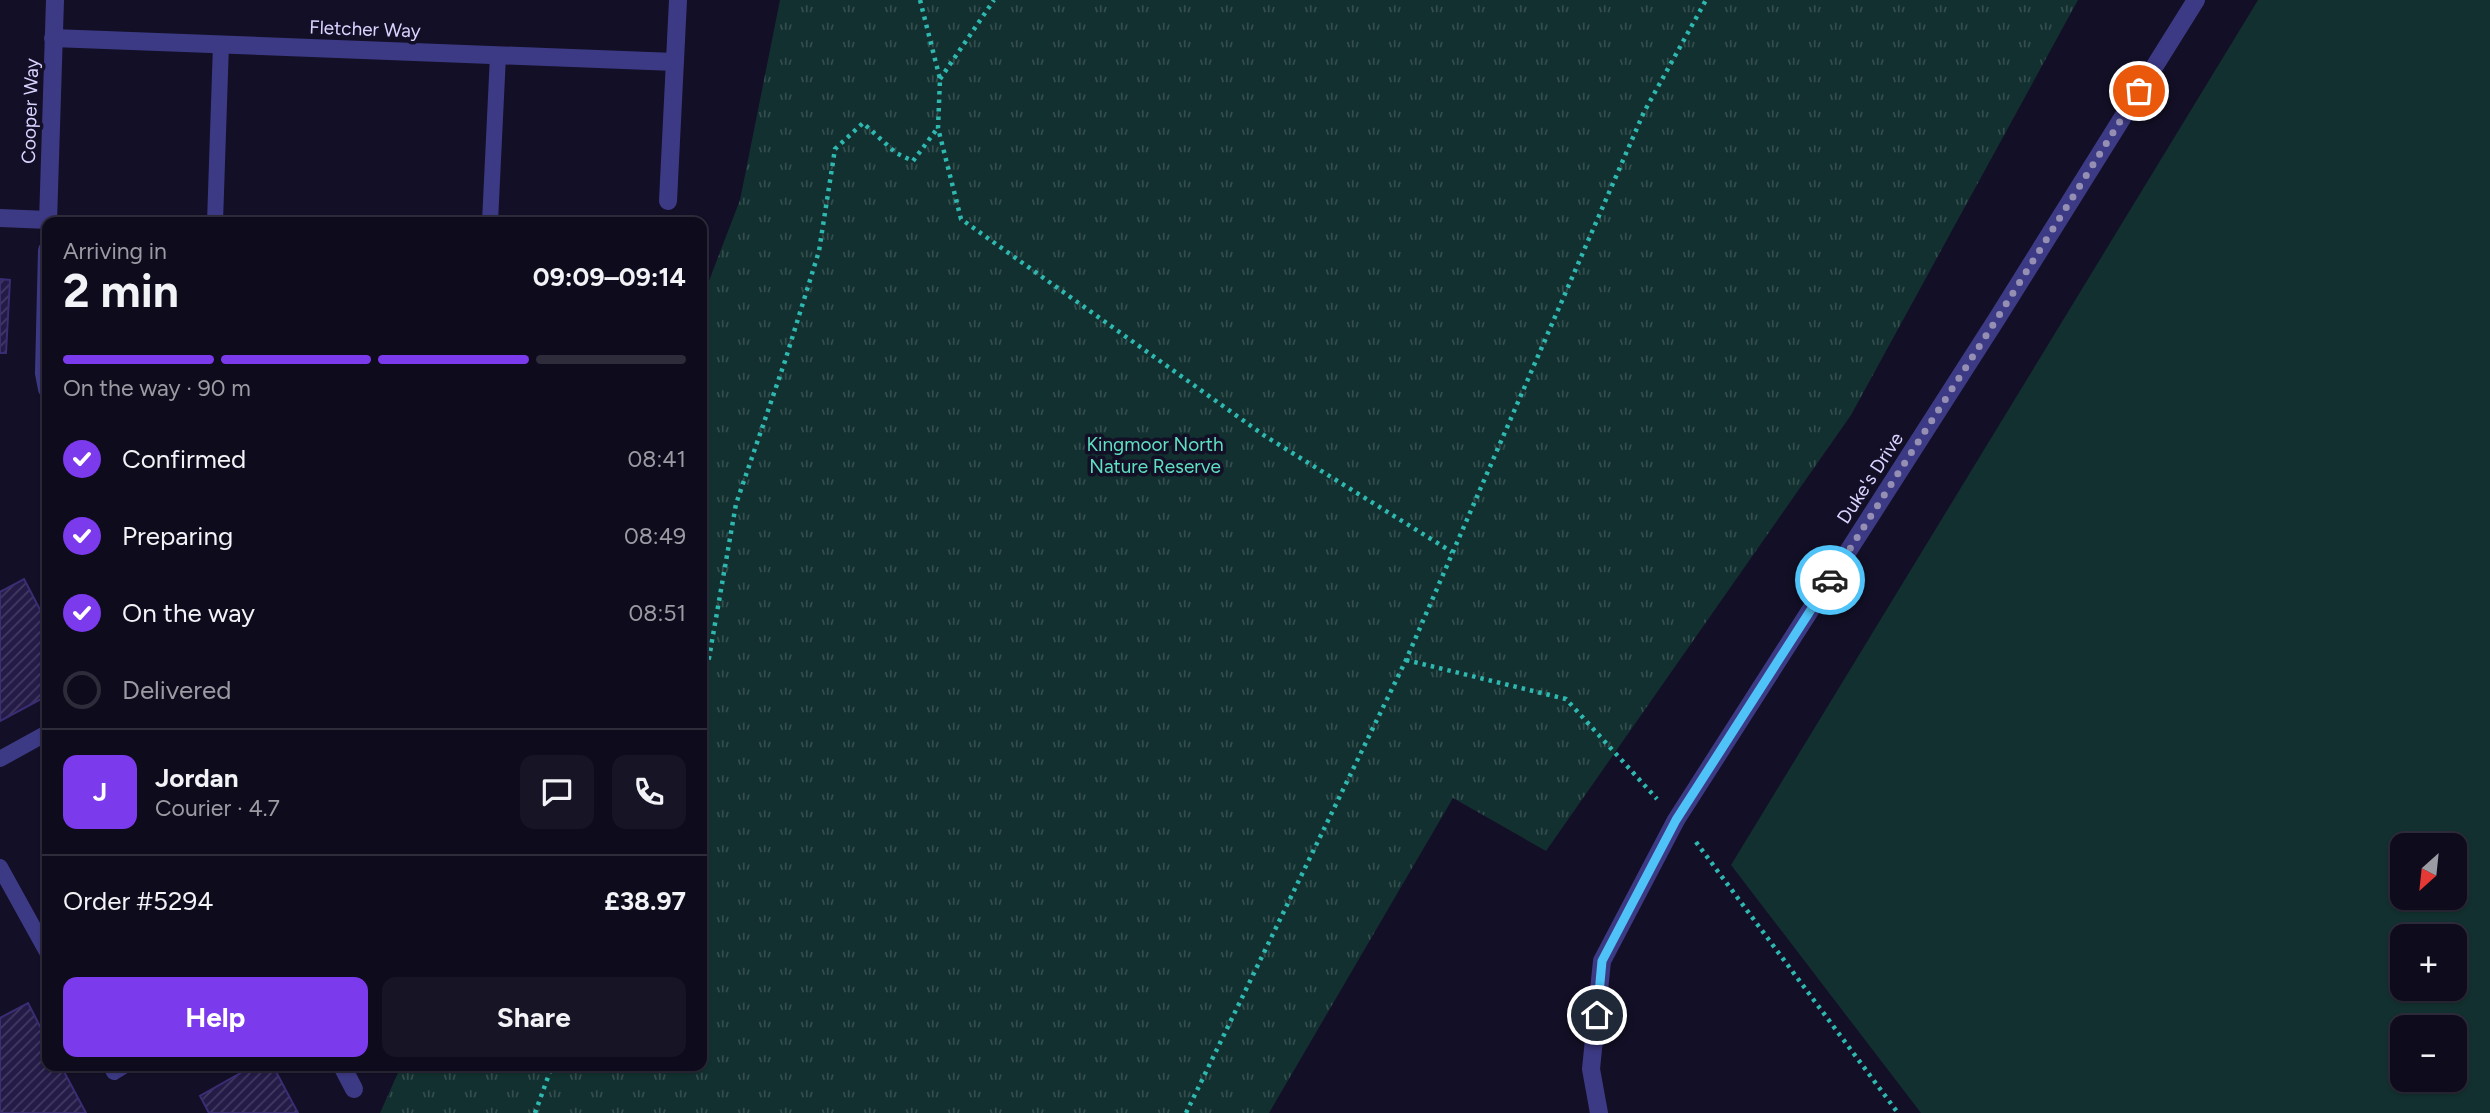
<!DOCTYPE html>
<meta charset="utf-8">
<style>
:root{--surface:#0e0b1c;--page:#171425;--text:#f1f3f6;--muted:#9b9ba3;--line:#2e2b3b;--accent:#7c3aed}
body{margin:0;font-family:Figtree,sans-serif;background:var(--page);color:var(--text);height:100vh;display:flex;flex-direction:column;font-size:26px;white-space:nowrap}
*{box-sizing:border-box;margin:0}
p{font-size:23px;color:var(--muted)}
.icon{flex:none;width:38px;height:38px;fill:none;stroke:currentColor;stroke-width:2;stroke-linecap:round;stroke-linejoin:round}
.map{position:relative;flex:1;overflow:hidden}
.panel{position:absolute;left:42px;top:217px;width:665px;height:854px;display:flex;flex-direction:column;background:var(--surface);border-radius:14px;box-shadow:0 2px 5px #0004,0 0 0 2px var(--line)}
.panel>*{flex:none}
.needle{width:46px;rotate:207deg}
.controls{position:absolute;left:2390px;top:833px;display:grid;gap:14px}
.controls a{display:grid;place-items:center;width:77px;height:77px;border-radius:14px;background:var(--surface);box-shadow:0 2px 5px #0004,0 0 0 2px var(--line);font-size:35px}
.pin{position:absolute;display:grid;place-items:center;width:60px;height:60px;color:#fff;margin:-30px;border:4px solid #fff;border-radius:50%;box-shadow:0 2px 7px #0007}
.courier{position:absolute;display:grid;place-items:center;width:70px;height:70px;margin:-35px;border:5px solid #4fc3f7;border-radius:50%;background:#fff;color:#222;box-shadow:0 2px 9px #0007}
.headline em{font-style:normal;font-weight:700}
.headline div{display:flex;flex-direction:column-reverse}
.headline{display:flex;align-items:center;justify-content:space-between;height:119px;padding:0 21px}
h1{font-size:46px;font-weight:700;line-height:52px}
.bar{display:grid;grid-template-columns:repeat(4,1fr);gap:10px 7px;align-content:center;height:84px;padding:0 21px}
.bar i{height:9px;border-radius:5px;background:var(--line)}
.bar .active{background:var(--accent)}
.bar p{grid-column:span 4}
.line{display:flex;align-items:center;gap:18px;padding:0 21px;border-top:2px solid var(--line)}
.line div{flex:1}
.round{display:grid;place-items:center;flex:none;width:74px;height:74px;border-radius:14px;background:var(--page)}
ol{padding:0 21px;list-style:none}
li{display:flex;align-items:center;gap:21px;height:77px}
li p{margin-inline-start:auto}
li .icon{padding:7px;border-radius:50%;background:var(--accent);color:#fff;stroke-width:4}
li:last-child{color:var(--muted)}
li i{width:38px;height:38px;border:4px solid var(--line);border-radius:50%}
.button{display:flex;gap:14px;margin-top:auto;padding:14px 21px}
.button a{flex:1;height:80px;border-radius:14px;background:var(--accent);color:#fff;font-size:28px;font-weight:700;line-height:80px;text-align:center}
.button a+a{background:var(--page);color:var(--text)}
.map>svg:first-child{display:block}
</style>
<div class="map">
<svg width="2490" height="1113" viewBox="0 0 2490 1113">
<defs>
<pattern id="park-tufts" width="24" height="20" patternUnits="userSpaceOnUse" patternTransform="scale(1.75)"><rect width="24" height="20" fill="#12302f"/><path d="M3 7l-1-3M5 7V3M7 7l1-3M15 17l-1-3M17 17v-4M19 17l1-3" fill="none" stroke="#344d4e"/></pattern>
<pattern id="building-hatch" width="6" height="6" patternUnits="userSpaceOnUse" patternTransform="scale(1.75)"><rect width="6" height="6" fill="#241b47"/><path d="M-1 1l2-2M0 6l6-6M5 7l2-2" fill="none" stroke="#433b63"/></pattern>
</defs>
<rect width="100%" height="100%" fill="#130f26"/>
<path fill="#12302f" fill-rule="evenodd" d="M2258 0H2490V1113H1921L1731 865ZM2403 845H2455V898H2403ZM2403 936H2455V989H2403ZM2403 1027H2455V1080H2403Z"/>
<path fill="url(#park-tufts)" d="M780 0H2078L1851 415 1546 851 1453 798 1269 1113H380L401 1066H702V299L740 200Z"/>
<g fill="url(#building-hatch)" stroke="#3b2d73" stroke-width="2">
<path d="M0 279 10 280 6 353H0Z"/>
<path d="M24 579 47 623V696L0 721V592Z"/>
<path d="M28 1003 47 1040V1066H61L86 1113H0V1018Z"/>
<path d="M253 1066H273L298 1113H209L200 1096Z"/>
</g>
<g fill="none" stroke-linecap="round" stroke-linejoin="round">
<g stroke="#2fb8b0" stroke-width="4.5" stroke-dasharray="3.5 5" stroke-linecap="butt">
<path d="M920 0 940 79 938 128 961 219 1265 436 1452 552"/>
<path d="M940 79 994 0"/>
<path d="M1406 660 1566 699 1657 799"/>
<path d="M702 675 709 658 736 504 785 361 819 251 835 149 863 123 896 153 913 161 937 129"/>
<path d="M1696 842 1898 1113"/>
<path d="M535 1113 552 1066"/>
<path d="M1186 1113 1406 660 1644 112 1706 0"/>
</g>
<g stroke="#3d3a85" stroke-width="16">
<path d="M215 222 221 44"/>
<path d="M490 222 498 55"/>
<path d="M0 759 47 733"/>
<path d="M0 867 47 952"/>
<path d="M111 1066 114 1072 124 1066"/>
</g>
<g stroke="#3d3a85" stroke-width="18">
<path d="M53 38 675 62"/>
<path d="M668 201 678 0"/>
<path d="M0 218 48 220"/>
<path d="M48 222 55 0"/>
<path d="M47 250 44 373 47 389"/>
<path d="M342 1066 354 1089"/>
<path d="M1599 1113 1591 1069 1602 961 1676 820 1998 317 2196 0"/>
</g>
</g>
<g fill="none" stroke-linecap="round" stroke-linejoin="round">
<path stroke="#948fb3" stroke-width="7" stroke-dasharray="0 12.6" d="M1830 580 1998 317 2139 91"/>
<path stroke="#4fc3f7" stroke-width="9" d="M1597 1015 1602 961 1676 820 1830 580"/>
</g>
<g text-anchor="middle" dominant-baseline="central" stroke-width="7" stroke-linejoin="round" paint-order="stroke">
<g font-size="19" fill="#d9d4ff" stroke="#130f26">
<text transform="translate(365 29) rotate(2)">Fletcher Way</text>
<text transform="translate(30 111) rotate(-88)">Cooper Way</text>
<text transform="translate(1870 478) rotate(-57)">Duke's Drive</text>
</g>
<g font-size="19" fill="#5fe0c0" stroke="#130f26">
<text x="1155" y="444">Kingmoor North<tspan x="1155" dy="22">Nature Reserve</tspan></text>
</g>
</g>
</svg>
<div class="controls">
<a><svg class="needle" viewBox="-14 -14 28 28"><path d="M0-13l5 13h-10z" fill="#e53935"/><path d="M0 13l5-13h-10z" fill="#9b9ba3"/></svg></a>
<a>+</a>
<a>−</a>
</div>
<div class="pin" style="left:2139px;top:91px;background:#ea580c"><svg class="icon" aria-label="bag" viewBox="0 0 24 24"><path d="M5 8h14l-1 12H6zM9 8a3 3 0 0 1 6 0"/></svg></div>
<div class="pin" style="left:1597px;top:1015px;background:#1f2937"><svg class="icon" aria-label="home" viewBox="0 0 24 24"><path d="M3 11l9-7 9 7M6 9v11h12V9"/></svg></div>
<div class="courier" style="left:1830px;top:580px"><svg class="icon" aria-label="car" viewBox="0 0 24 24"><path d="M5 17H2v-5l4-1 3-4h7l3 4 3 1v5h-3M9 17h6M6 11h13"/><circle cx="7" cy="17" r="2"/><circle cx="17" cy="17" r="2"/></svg></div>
<section class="panel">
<div class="headline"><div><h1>2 min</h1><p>Arriving in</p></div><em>09:09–09:14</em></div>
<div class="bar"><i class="active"></i><i class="active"></i><i class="active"></i><i></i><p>On the way · 90 m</p></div>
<ol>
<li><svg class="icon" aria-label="check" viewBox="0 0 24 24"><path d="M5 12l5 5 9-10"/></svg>Confirmed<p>08:41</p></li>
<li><svg class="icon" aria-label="check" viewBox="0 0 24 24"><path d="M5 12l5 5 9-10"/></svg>Preparing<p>08:49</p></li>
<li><svg class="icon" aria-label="check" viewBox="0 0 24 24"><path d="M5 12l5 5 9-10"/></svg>On the way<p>08:51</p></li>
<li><i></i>Delivered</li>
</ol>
<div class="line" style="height:126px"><b class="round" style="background:var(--accent);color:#fff">J</b><div><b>Jordan</b><p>Courier · 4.7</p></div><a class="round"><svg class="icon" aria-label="chat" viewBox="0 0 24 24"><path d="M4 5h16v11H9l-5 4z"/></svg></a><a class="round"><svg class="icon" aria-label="phone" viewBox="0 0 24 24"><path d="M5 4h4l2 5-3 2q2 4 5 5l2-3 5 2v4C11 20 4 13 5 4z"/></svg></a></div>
<div class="line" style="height:91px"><div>Order #5294</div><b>£38.97</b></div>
<div class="button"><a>Help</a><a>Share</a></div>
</section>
</div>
